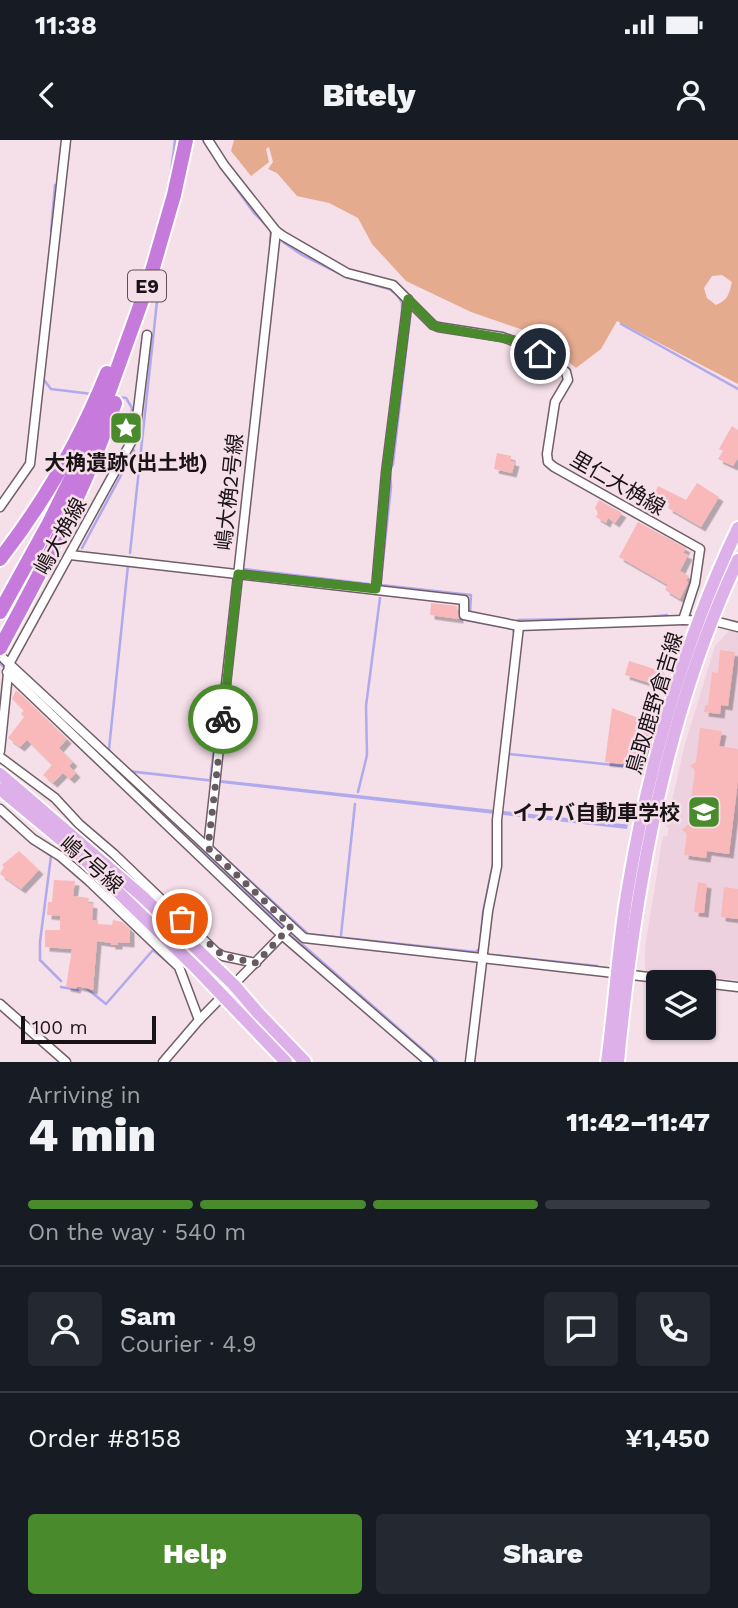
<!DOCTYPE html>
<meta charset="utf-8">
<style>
:root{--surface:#171b24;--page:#242831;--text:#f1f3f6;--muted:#9ea1a6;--line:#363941;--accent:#498a2d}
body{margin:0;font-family:"Work Sans","Noto Sans JP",sans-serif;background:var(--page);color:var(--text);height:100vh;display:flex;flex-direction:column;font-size:26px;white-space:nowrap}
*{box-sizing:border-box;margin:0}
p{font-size:23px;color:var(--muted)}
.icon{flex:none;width:38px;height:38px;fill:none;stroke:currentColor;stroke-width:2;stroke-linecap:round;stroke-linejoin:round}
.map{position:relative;height:922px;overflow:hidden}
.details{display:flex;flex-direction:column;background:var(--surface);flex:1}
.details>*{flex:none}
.tools{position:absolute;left:646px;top:830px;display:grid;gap:14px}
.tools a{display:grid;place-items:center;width:70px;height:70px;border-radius:7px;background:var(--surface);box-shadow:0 2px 5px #0004;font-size:35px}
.scale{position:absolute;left:21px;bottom:18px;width:135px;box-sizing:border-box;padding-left:7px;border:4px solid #1a1316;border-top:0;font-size:19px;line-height:24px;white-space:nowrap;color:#1a1316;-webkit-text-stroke:5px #f5dfe9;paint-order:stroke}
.pin{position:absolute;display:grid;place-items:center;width:60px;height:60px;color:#fff;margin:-30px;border:4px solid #fff;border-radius:50%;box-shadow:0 2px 7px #0007}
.courier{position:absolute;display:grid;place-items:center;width:70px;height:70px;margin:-35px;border:5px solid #498a2d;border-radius:50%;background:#fff;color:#222;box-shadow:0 2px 9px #0007}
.overview em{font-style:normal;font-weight:800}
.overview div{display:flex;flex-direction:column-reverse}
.overview{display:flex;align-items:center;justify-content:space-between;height:119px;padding:0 28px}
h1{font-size:46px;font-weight:800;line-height:52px}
.bar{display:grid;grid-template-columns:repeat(4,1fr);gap:10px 7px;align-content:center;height:84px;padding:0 28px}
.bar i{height:9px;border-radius:5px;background:var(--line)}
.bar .on{background:var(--accent)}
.bar p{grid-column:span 4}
.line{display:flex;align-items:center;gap:18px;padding:0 28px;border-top:2px solid var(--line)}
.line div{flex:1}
.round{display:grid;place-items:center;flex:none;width:74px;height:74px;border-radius:7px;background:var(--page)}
.primary-button{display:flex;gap:14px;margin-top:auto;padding:14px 28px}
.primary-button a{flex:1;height:80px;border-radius:7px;background:var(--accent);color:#fff;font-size:28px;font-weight:800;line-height:80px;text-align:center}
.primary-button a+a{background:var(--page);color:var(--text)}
.status{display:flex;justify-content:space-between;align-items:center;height:49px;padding:0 35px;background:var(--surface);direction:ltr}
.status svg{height:19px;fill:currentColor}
header{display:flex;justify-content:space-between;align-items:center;height:91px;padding:0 28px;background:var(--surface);font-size:32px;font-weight:800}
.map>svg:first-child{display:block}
</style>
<div class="status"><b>11:38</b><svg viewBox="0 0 49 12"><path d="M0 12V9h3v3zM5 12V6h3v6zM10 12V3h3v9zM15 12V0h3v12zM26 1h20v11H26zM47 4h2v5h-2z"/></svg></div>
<header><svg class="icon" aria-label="back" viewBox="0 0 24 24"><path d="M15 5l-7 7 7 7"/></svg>Bitely<svg class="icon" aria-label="person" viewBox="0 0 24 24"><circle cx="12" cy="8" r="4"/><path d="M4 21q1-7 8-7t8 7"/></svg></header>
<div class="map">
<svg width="738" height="922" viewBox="0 0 738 922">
<defs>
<filter id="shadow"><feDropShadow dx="4.5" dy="4.5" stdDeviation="0" flood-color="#0004"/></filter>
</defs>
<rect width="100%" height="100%" fill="#f5dfe9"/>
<path fill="#eed1de" d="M730 490 738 491V840L645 831V808L660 714 663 696H667L669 688 666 687 685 604 715 506Z"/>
<path fill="#e4ab8f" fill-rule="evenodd" d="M234 0H738V244L617 181 601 209 576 228 549 206 538 195 471 172 406 141 372 104 358 78 329 63 297 56 277 33 268 29 273 22 269 7 266 9 269 22 251 36 231 11ZM722 135 732 142C729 154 728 160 716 165L707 158 704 148 712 136Z"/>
<g fill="#b0a9ec">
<path d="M224 515 212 639 622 684H628L627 689 133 633 131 630 209 639Z"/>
<path d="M0 521 203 707 291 793 439 922H434L282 791 5 530 0 525Z"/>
</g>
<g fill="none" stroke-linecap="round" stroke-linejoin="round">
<g stroke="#b0a9ec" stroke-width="2.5">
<path d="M203 0 215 18"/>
<path d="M224 31 254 73 271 90 270 103"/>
<path d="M170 41 175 0"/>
<path d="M51 91 55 45"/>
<path d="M283 102 302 115 346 137 389 149 397 154 402 163V177"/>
<path d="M621 184 738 249"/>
<path d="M44 240 51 249 92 254"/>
<path d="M116 257 126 258 132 268 129 299"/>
<path d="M82 408 134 311 131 305"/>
<path d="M130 413 161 124"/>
<path d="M244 429 369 444"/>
<path d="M381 439 391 347 390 329 393 324 410 176"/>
<path d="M381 445 471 455 470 473"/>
<path d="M640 478 667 475"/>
<path d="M461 479 513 489 514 493"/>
<path d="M518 480 627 478"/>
<path d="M109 609 128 425"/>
<path d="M509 614 642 628"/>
<path d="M358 652 367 615 366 566 380 458"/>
<path d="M0 675 16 689"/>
<path d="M37 706 51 716 40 802V820L61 841"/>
<path d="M213 707 308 794 476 812 480 808 483 772 494 719"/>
<path d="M341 795 355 664"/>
<path d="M493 815 597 826"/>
<path d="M669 835 738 843"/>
<path d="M61 847 78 850"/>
<path d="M86 848 106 864 153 810 171 825"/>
</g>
</g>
<g fill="#f9b8b9" filter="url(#shadow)">
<path d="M732 286 738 290V318L733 326 718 319 723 311 719 309Z"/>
<path d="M497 313 511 316V321L515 322 512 333 494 329Z"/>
<path d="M697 343 719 357 701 387 668 368 670 363 667 360 655 353 658 346 686 360Z"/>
<path d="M599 360 622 373 615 383 608 378 606 383 596 377 598 373 595 368Z"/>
<path d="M638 382 686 408 683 413 688 415 680 431 689 436 686 441 688 442 687 445 680 459 665 450 668 445 619 417Z"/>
<path d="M431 463 457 466 459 479 430 475Z"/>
<path d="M720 510 735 512 728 566 721 565 720 574 704 572 705 565H708L712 532 718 533Z"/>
<path d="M629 521 664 532 659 546 625 535Z"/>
<path d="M16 550 67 599 59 608 73 622 69 626 76 633 70 639 63 633 53 643 43 635 52 625 27 600 20 607 8 598 24 577 21 574 24 570 12 559Z"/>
<path d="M612 568 654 584 643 626 605 622Z"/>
<path d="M700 588 722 591 719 606 738 609V641L729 714 707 711 706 718 684 715 687 694 682 690 688 684 695 630 690 626 696 622Z"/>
<path d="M19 711 39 730 21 749 0 734 4 727 2 725Z"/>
<path d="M54 740 75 741 73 756 89 758 88 763 93 764 92 780H98V784L112 785 113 780 122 782 130 789V803L118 802V805H111V803L97 801 93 850 77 846 76 849 66 847 72 809 45 807V790H60V776L47 775 48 762H52Z"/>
<path d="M698 742 707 744 704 773 694 772Z"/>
<path d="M724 747 738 749V779L721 777Z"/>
</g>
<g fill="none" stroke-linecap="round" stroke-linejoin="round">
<defs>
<g id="minor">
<path d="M208 0 224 25 276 91 283 96 347 133 393 145 433 185 438 187 502 197 525 205 554 222 566 232 568 240 555 262 547 314 548 322 554 327 700 409 695 443 683 480 714 481 738 487"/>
<path d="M0 367 30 324 66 0"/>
<path d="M70 415 464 460V475L519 486 683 480"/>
<path d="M376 449 386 333 408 159"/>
<path d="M4 519 208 708"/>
<path d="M7 532 282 795 429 922"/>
<path d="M0 611 9 524 135 295 147 195"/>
<path d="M0 617 55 658 79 684 114 714 216 812 223 816 256 823"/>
<path d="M0 669 33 699 60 716 89 741 179 827 199 880"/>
<path d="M291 786 304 798 693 842"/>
<path d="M704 843 738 847"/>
<path d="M0 864 66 922"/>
<path d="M163 922 199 880 291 786 208 708 276 91"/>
<path d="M470 922 488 771 497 726V680L519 486"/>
</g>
<g id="primary">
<path d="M0 634 143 757 234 845 258 873 305 922"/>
<path d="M0 649 83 718 197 829 286 922"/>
<path d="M607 922C615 864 618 805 628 748 648 627 685 498 738 388"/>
<path d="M618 922C634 753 665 574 738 420"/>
</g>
<g id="motorway">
<path d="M0 419C45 361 80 300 107 233"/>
<path d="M0 472 48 385 96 288 150 138 174 55 186 0"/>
<path d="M0 508C43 428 86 349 115 263"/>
</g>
</defs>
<use href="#minor" stroke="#715e67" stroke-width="11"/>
<use href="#primary" stroke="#fff" stroke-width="16"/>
<use href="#motorway" stroke="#fff" stroke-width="18"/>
<use href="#minor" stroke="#fff" stroke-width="8"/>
<use href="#primary" stroke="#ddb0ea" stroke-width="12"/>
<use href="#motorway" stroke="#c67bdc" stroke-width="14"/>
</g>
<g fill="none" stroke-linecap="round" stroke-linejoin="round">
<path stroke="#675a60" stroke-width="7" stroke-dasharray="0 12.6" d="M182 779 223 816 256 823 291 786 208 708 223 579"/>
<path stroke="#498a2d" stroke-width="9" d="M223 579 238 434 376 449 386 333 408 159 433 185 438 187 514 200 540 214"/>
</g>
<defs>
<symbol id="sight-square" viewBox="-11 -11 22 22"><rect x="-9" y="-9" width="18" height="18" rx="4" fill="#498a2d" stroke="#f5dfe9"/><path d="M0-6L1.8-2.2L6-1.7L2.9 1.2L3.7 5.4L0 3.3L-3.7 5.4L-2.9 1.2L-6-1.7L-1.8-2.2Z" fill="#fff"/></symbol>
<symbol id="school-square" viewBox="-11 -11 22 22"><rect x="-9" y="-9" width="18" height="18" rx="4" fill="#498a2d" stroke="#f5dfe9"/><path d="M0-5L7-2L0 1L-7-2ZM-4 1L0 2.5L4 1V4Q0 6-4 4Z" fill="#fff"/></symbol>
</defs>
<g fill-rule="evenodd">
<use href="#sight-square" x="107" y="269" width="38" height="38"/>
<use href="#school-square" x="685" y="653" width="38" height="38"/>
</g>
<g text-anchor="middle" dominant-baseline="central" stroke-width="5" stroke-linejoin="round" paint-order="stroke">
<rect fill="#f5dfe9" stroke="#5c5055" stroke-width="2" x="128" y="130.5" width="38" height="31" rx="5"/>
<g font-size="19" font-weight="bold" fill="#1a1316">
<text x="147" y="146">E9</text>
</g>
<g font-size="21" font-weight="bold" fill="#1a1316" stroke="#f5dfe9">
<text x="126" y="322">大桷遺跡(出土地)</text>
<text x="680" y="672" text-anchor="end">イナバ自動車学校</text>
</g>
<g font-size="21" fill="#1a1316" stroke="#f5dfe9">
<text transform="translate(618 343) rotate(30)">里仁大桷線</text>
<text transform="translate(229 352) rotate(-84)">嶋大桷2号線</text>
<text transform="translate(60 396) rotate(-61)">嶋大桷線</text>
<text transform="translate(654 563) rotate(-73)">鳥取鹿野倉吉線</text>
<text transform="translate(92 724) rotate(41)">嶋7号線</text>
</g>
</g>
</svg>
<div class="tools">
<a><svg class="icon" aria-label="layers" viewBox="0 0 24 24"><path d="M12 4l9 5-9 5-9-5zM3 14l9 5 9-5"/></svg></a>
</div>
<div class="scale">100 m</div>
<div class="pin" style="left:182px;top:779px;background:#ea580c"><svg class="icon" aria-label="bag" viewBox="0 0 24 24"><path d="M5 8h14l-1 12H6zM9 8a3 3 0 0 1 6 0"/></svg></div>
<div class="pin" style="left:540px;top:214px;background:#1f2937"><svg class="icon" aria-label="home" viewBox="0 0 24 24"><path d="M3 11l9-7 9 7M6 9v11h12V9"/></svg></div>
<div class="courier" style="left:223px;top:579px"><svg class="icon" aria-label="bike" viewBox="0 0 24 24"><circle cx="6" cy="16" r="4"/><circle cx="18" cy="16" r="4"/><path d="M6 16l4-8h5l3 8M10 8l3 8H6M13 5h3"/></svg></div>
</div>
<section class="details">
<div class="overview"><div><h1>4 min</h1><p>Arriving in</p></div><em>11:42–11:47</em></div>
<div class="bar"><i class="on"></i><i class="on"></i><i class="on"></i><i></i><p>On the way · 540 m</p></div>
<div class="line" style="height:126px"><a class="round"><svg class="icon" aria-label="person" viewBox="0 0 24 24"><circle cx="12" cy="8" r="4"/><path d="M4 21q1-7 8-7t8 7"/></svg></a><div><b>Sam</b><p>Courier · 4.9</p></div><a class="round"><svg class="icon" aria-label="chat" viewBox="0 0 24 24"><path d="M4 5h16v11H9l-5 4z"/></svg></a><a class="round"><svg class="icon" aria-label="phone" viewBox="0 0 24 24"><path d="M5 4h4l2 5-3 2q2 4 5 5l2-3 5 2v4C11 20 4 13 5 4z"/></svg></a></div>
<div class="line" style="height:91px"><div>Order #8158</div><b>¥1,450</b></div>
<div class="primary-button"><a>Help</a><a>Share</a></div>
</section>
